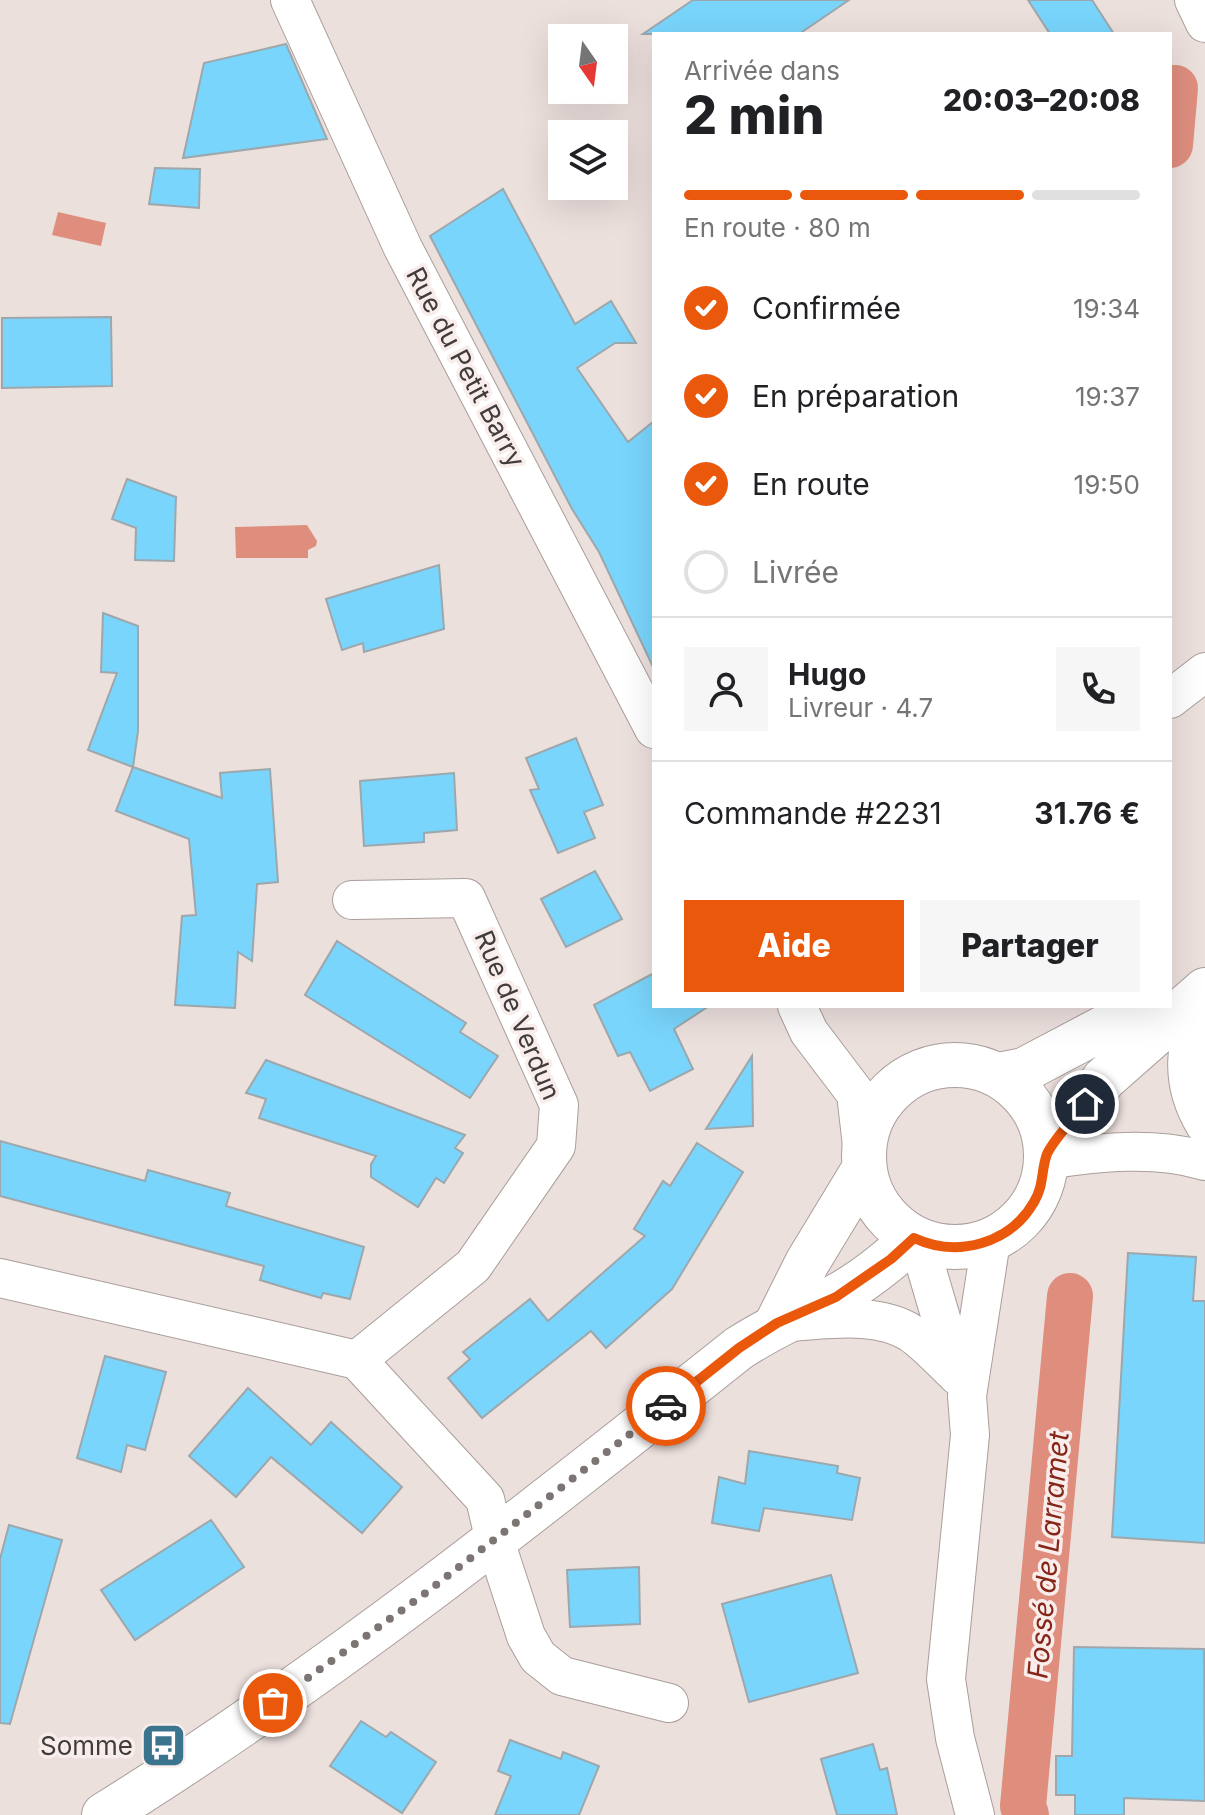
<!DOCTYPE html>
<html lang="fr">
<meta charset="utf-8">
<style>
:root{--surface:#fff;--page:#f6f6f6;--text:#202124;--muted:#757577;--line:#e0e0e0;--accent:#ea580c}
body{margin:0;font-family:Inter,sans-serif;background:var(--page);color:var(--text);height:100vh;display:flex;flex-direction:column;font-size:30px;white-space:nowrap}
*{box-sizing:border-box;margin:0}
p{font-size:26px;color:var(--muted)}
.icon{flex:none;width:44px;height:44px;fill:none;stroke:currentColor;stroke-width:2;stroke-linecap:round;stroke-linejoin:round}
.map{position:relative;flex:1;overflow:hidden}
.details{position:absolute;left:652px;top:32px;width:520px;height:976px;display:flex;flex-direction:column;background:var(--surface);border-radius:0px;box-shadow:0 8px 32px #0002}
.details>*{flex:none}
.needle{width:52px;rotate:166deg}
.tools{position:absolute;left:548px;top:24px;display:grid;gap:16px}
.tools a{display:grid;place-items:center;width:80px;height:80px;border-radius:0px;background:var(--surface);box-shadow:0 8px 32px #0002;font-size:40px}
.pin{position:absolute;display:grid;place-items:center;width:68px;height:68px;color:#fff;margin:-34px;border:4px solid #fff;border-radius:50%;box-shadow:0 2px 8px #0007}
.courier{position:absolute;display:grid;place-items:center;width:80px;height:80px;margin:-40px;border:6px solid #ea580c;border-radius:50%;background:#fff;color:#222;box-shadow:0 2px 10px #0007}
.overview em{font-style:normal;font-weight:800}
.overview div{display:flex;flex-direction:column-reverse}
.overview{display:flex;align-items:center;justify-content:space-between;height:136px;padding:0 32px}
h1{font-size:52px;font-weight:800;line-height:60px}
.bar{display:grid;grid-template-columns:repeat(4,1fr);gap:12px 8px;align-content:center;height:96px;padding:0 32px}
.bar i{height:10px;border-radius:6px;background:var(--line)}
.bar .current{background:var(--accent)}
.bar p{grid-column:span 4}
.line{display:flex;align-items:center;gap:20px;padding:0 32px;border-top:2px solid var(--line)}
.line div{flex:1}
.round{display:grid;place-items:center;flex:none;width:84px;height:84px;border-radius:0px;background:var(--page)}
ol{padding:0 32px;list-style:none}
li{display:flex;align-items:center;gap:24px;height:88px}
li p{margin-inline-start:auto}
li .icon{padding:8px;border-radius:50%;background:var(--accent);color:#fff;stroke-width:4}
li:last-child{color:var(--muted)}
li i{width:44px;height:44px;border:4px solid var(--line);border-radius:50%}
.button{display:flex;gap:16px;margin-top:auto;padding:16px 32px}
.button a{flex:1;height:92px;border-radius:0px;background:var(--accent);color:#fff;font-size:32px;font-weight:800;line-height:92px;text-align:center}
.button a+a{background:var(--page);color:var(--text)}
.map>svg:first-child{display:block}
</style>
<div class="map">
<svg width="1205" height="1815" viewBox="0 0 1205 1815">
<rect width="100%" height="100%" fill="#ece0dd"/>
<g fill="#df8e7e">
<path d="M58 212 106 223 101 246 52 235Z"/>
<path d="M307 525 317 541 316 546 308 550V558H236L235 527Z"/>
</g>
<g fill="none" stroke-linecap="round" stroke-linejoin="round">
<g stroke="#df8e7e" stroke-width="46">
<path d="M1170 145 1175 88"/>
<path d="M1026 1815 1023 1806 1070 1296"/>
</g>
</g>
<g fill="#79d5fc" stroke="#9da7ac" stroke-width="2">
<path d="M693 0H849L799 34H643Z"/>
<path d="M1028 0H1092L1114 34H1050Z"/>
<path d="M286 44 327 139 183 158 204 63Z"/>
<path d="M155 168 200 169 199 208 149 204Z"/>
<path d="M503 189 575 324 611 301 636 343H615L577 368 628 442 654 421V669L599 552 572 509 430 236Z"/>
<path d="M111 317 112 386 2 388V318Z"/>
<path d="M127 479 176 497 174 561 135 560 136 528 112 519Z"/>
<path d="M439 565 444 629 364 652 363 643 342 650 326 599Z"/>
<path d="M103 613 138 626V731L133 767 88 750 117 673 101 672Z"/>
<path d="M576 738 603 805 584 812 595 838 558 853 530 790 539 789 526 758Z"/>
<path d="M133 767 222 798 220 773 270 769 278 882 257 884 252 961 238 952 235 1008 175 1005 182 916 196 915 189 839 116 811Z"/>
<path d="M454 773 457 830 424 833V842L364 846 360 781Z"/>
<path d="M595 871 622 919 566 947 541 899Z"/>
<path d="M337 941 466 1023 460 1032 498 1056 470 1098 305 995Z"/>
<path d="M654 973V1006H709L674 1029 693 1069 650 1091 630 1052 618 1056 594 1005Z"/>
<path d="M752 1056 753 1126 706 1129Z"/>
<path d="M266 1060 465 1135 455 1148 463 1153 444 1183 436 1178 418 1207 371 1177V1164L376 1156 259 1118 266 1099 246 1093Z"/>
<path d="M0 1141 145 1181 148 1170 230 1193 226 1206 364 1247 350 1299 323 1293 321 1298 283 1287 260 1280 264 1266 0 1196Z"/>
<path d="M697 1143 743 1172 672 1289 606 1348 591 1331 482 1418 448 1378 470 1359 463 1352 530 1299 548 1321 645 1236 634 1229 663 1181 670 1186Z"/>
<path d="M1128 1253 1196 1257 1193 1301H1205V1543L1112 1537Z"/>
<path d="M105 1356 166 1372 145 1450 127 1445 121 1472 77 1458Z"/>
<path d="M248 1388 311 1445 331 1422 402 1487 362 1533 271 1457 236 1497 189 1456Z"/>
<path d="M749 1451 838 1466 837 1473 860 1478 852 1520 764 1508 759 1531 712 1523 719 1477 745 1484Z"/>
<path d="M211 1520 244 1567 135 1640 101 1590Z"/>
<path d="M9 1525 62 1540 10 1724 0 1723V1559Z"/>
<path d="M639 1567 640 1624 570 1627 567 1570Z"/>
<path d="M831 1575 858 1673 749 1702 722 1604Z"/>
<path d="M1074 1647 1204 1649 1205 1801 1124 1798V1815H1075V1795H1056V1756H1072Z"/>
<path d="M361 1721 386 1737 391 1732 436 1762 402 1813 330 1766Z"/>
<path d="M510 1740 561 1759 563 1752 599 1766 579 1815H495L511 1776 498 1771Z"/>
<path d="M873 1744 880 1770 887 1768 897 1815H837L821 1759Z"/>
</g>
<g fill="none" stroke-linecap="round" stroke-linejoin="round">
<defs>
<g id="street">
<path d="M290 0 403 248 654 729"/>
<path d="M1194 0 1205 23"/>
<path d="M1170 699 1205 672"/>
<path d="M352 900 466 898 559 1105 556 1146 473 1266 357 1360 485 1499 495 1541 526 1636 538 1657 562 1676 669 1703"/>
<path d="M1201 995C1187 1044 1177 1079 1205 1125"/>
<path d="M797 1006 809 1032 856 1094 863 1154"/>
<path d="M1047 1160C1098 1152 1155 1146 1205 1161"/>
<path d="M918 1240 958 1376"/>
<path d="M0 1278 357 1360"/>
<path d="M788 1322C827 1320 876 1311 911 1333 927 1344 942 1361 957 1375"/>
<path d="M975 1815 955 1738 946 1679 970 1435 967 1396 991 1241"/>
</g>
<g id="secondary">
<circle cx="955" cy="1156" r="91"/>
<path d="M998 1075 1024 1070 1145 1006"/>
<path d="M1047 1155 1104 1079 1205 990"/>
<path d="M777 1323 807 1263 864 1169"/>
<path d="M104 1815C327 1676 533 1512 739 1348 770 1328 801 1314 833 1298 862 1283 890 1260 914 1238"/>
</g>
</defs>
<use href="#street" stroke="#a99e9b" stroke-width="40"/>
<use href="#secondary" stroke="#a99e9b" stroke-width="46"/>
<use href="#street" stroke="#fff" stroke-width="38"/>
<use href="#secondary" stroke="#fff" stroke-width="44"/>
</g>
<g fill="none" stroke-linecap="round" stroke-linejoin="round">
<path stroke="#7c7574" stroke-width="8" stroke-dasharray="0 14.4" d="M273 1703 423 1595 666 1406"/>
<path stroke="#ea580c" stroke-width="10" d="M666 1406 739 1348 777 1323 836 1297 891 1259 914 1238C957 1258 1010 1244 1034 1202 1044 1186 1041 1170 1047 1154 1053 1140 1075 1117 1085 1104"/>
</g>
<defs>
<symbol id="bus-square" viewBox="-11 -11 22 22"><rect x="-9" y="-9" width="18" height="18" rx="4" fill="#3a758d" stroke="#f9edeb"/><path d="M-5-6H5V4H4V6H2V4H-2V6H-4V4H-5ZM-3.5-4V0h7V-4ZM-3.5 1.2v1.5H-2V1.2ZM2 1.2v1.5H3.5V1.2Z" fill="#fff"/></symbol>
</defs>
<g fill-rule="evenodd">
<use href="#bus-square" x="138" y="1720" width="51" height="51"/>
</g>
<g text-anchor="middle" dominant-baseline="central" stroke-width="7" stroke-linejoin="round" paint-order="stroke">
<g font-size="26" fill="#403c3b" stroke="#f9edeb">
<text transform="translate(466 367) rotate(62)">Rue du Petit Barry</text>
<text transform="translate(518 1015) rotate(67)">Rue de Verdun</text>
</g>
<g font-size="26" fill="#403c3b" stroke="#f9edeb" text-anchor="end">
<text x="133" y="1745">Somme</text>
</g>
<g font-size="28" font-style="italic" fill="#852618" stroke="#f9edeb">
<text transform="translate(1048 1555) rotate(-85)">Fossé de Larramet</text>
</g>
</g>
</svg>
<div class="tools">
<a><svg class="needle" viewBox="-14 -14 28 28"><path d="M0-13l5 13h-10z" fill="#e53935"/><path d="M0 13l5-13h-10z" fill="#757577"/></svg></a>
<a><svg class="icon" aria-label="layers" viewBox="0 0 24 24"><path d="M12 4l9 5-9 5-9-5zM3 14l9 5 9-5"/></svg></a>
</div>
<div class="pin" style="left:273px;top:1703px;background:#ea580c"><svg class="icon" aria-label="bag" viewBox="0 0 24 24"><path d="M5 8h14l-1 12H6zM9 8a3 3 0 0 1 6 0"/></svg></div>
<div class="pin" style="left:1085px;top:1104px;background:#1f2937"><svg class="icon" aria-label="home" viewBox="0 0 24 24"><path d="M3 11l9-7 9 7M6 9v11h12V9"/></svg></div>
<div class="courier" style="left:666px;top:1406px"><svg class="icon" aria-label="car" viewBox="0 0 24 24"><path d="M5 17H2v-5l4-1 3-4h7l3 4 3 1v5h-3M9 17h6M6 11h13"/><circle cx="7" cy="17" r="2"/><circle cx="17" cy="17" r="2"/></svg></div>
<section class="details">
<div class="overview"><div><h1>2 min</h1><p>Arrivée dans</p></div><em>20:03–20:08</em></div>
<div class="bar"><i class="current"></i><i class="current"></i><i class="current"></i><i></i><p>En route · 80 m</p></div>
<ol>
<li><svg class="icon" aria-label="check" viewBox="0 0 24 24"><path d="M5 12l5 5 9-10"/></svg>Confirmée<p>19:34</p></li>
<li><svg class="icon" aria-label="check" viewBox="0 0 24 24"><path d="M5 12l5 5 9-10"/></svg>En préparation<p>19:37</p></li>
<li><svg class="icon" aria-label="check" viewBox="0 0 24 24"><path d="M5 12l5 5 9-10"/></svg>En route<p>19:50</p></li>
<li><i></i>Livrée</li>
</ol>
<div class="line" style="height:144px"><a class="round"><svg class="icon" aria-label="person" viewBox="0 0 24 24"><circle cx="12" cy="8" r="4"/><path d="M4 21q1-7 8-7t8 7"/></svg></a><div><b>Hugo</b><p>Livreur · 4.7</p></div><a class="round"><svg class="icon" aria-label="phone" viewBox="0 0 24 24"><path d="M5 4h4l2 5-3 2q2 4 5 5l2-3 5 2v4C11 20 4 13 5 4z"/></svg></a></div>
<div class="line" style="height:104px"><div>Commande #2231</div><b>31.76 €</b></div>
<div class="button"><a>Aide</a><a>Partager</a></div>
</section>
</div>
